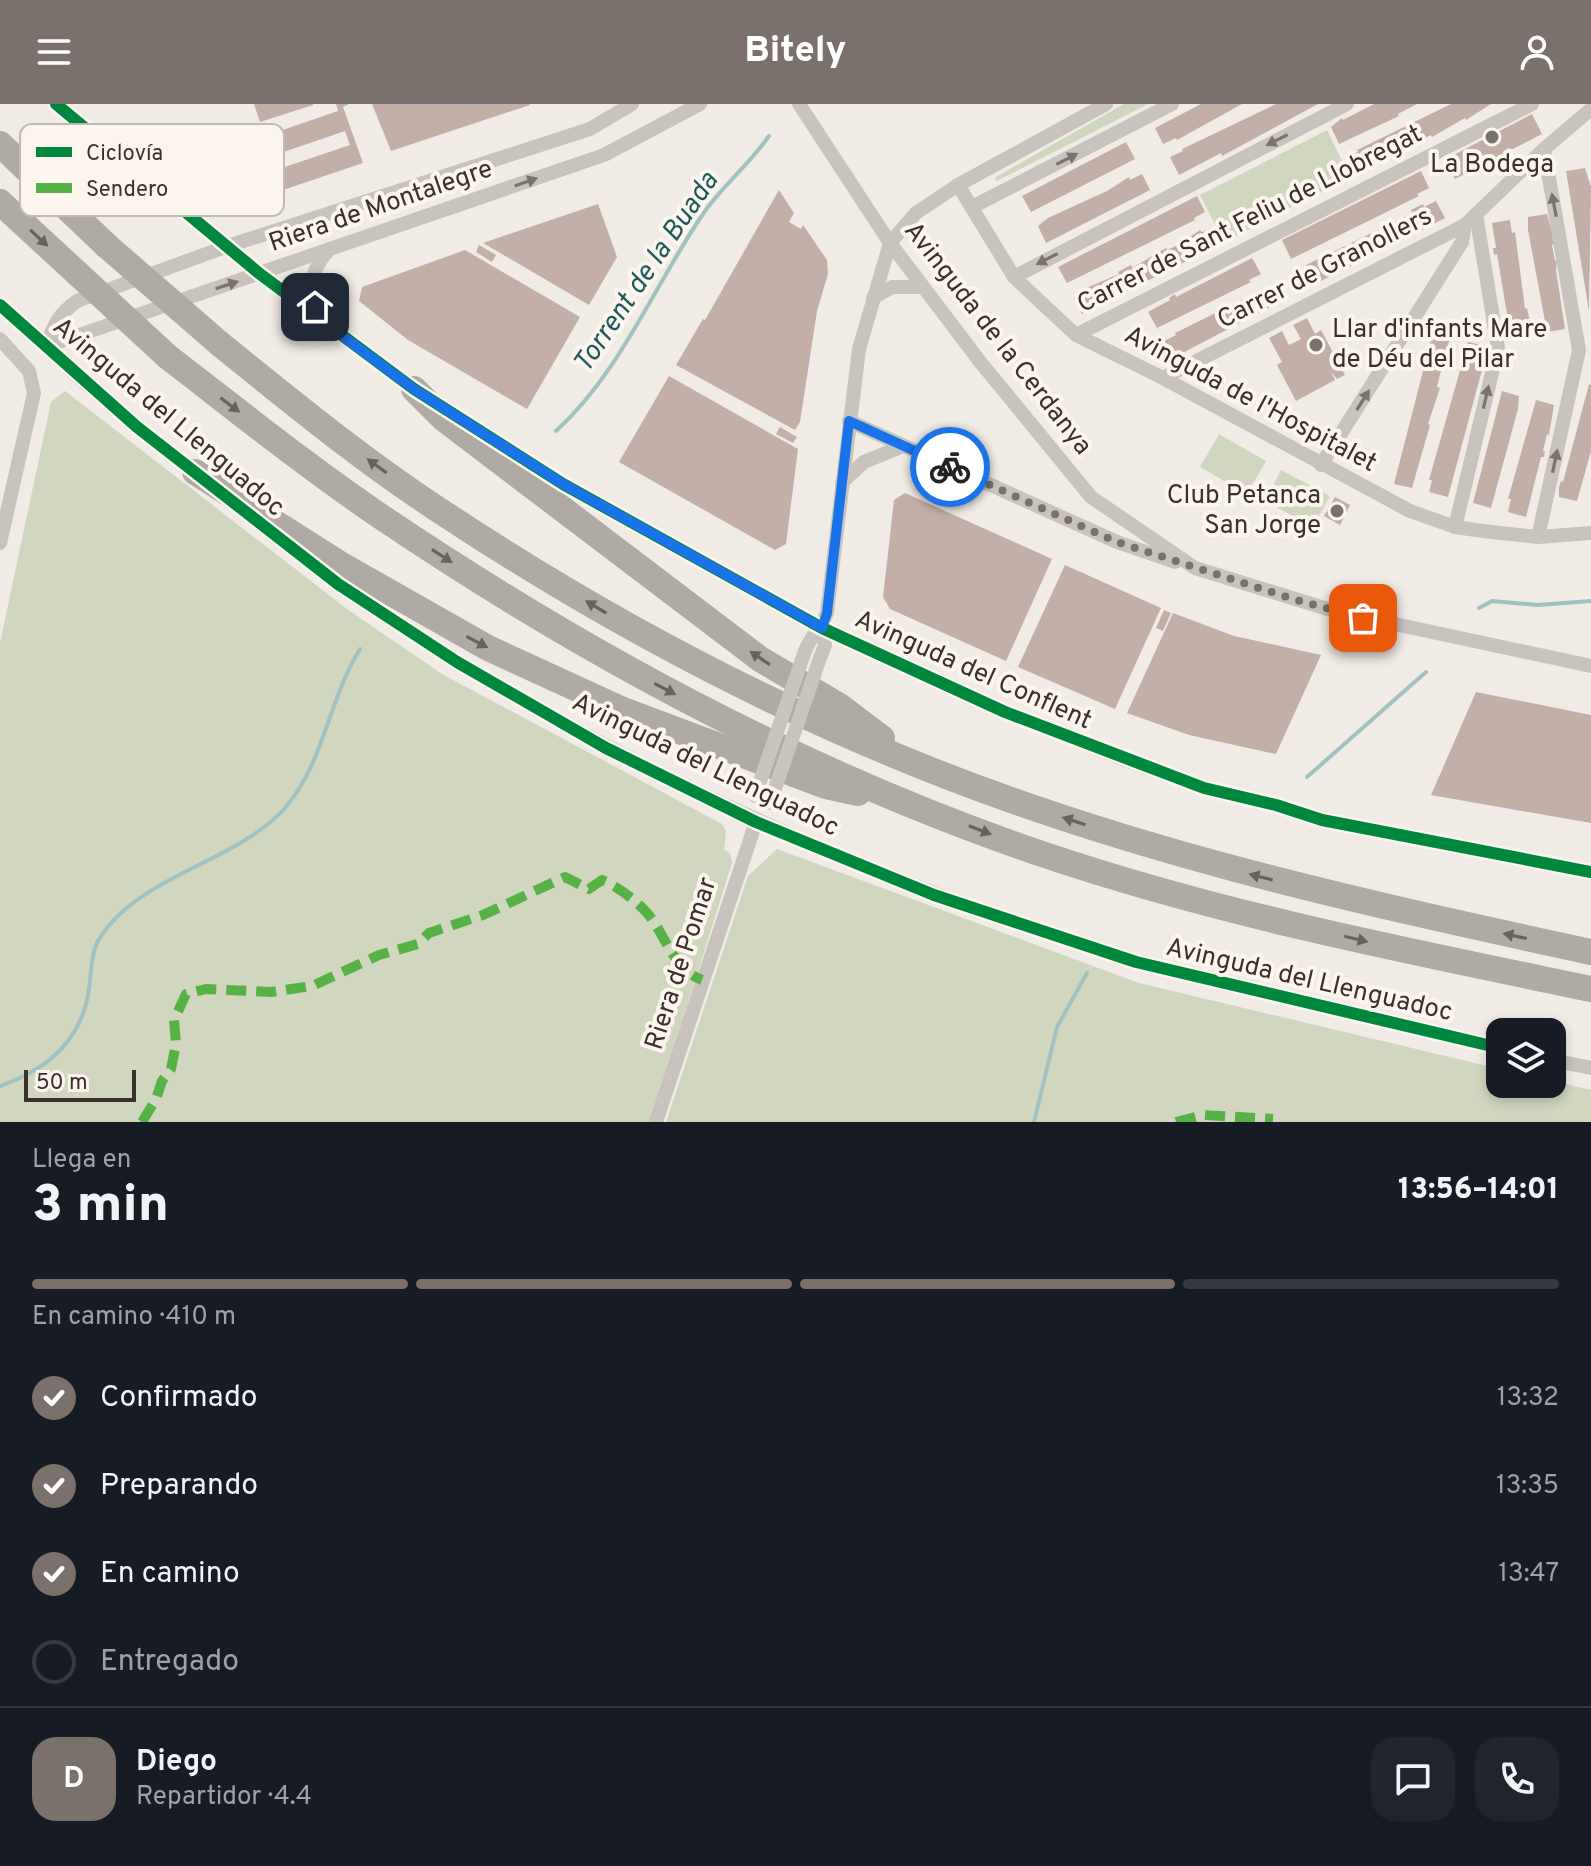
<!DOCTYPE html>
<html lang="es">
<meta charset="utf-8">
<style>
:root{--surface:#171b24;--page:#20242c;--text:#f1f3f6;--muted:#9ea1a6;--line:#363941;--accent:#7a716c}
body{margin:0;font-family:Overpass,sans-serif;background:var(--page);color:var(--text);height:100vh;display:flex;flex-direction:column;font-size:30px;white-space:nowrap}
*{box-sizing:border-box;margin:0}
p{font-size:26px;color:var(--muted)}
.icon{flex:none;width:44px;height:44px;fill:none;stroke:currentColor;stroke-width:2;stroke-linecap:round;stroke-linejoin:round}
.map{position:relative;height:1018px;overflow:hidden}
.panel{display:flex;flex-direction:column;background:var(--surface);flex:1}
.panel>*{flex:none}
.controls{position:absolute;left:1486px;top:914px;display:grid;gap:16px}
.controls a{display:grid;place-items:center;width:80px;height:80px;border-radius:16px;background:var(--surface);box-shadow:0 4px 12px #0003;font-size:40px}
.scale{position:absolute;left:24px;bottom:20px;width:112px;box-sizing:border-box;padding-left:8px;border:4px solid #3b302b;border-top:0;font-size:22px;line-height:28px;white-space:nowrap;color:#3b302b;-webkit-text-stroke:6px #fbf5ee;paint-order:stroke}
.pin{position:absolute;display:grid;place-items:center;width:68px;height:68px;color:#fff;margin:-34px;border-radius:16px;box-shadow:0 4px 12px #0006}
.courier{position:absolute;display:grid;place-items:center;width:80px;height:80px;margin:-40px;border:6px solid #1a73e8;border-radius:50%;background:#fff;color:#222;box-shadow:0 2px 10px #0007}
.headline em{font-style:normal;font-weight:800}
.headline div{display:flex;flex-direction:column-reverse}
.headline{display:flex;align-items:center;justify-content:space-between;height:136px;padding:0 32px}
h1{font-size:52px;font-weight:800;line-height:60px}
.bar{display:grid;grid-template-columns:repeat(4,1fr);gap:12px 8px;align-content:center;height:96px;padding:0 32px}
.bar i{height:10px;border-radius:6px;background:var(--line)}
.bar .selected{background:var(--accent)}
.bar p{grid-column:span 4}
.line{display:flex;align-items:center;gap:20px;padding:0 32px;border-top:2px solid var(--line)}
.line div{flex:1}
.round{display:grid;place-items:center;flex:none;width:84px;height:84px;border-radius:24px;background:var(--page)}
ol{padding:0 32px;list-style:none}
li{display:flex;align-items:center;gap:24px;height:88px}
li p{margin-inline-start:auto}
li .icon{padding:8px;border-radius:50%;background:var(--accent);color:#fff;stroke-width:4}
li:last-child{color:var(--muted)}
li i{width:44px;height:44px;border:4px solid var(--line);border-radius:50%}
header{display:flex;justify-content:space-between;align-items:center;height:104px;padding:0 32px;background:var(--accent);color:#fff;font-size:36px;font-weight:800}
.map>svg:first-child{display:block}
</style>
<header><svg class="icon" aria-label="menu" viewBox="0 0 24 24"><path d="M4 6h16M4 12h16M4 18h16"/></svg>Bitely<svg class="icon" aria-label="person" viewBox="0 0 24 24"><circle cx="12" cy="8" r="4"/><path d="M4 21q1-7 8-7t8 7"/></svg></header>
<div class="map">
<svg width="1591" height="1018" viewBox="0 0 1591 1018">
<rect width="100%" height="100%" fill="#f0ebe5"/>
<g fill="#d1d6bf">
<path d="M1124 0H1148L997 77 994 74Z"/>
<path d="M1327 26 1350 73 1224 138 1200 91Z"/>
<path d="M65 287 347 505 442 570 722 720 726 727 724 746 730 749 732 759 651 1018H0V539L51 298Z"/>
<path d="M1219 330 1266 357 1247 390 1200 363Z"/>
<path d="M1281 366 1330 392 1313 423 1265 397Z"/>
<path d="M777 745 1139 879 1500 965V980H1552V977L1591 986V1018H666L748 772Z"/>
</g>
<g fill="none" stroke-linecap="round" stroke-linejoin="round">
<g stroke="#a1c2c1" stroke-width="4">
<path d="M556 327C622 267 655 179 705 107 724 81 750 59 769 32"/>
<path d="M1479 504 1492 497 1538 501 1591 497"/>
<path d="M1307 673 1426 568"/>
<path d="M0 982C47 966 82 936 89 885 91 871 91 849 98 837 137 771 235 760 285 704 324 659 329 594 360 545"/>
<path d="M1034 1018 1057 923 1087 869"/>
</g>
</g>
<g fill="#c3afa7">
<path d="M254 0H313V1L260 18Z"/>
<path d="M336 0H349L343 3 363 59 283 86 276 66 350 41 345 27 272 52 265 32 338 7Z"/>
<path d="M372 0H530V1L391 47Z"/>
<path d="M1201 0H1242L1177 36 1176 34 1163 40 1155 24Z"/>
<path d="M1276 0H1318L1222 52 1221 49 1179 71 1170 53 1183 47 1182 45Z"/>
<path d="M1374 0H1417L1398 10 1399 12 1339 40 1331 23 1342 14 1343 16Z"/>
<path d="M1451 0H1491L1466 16 1465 14 1432 33 1431 31 1355 70 1347 54 1358 48 1357 46Z"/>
<path d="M1532 10 1542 30 1455 75 1444 56Z"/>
<path d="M1126 38 1135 55 1031 108 1022 92Z"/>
<path d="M1585 64 1591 83 1589 207 1566 67Z"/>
<path d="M1421 67 1429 84 1417 90 1419 92 1291 155 1282 136Z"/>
<path d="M1142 70 1150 86 1046 139 1038 122 1048 114 1107 87 1129 73 1130 76Z"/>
<path d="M779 86 794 109 789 118 801 125 803 121 827 156 828 170 817 207 800 318 795 326 676 261 703 215 705 216Z"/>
<path d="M1197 92 1205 108 1194 114 1195 116 1067 179 1058 163Z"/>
<path d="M1436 97 1445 114 1307 184 1298 168 1307 164 1306 161 1413 109 1411 106 1423 100 1424 103Z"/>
<path d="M598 100 617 153 589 201 483 139Z"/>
<path d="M1547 110 1555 140 1552 141 1555 157 1557 156 1556 166 1565 225 1547 228 1528 126V113Z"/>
<path d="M1510 116 1512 129 1515 128 1525 205 1527 204 1530 218H1527L1529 231 1511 234 1497 150 1494 151 1493 144H1496L1492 119Z"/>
<path d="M1212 123 1220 140 1082 210 1074 194 1086 188 1084 185 1119 170 1118 168 1131 161 1132 164 1166 144 1167 146 1178 141 1200 126 1202 128Z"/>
<path d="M479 141 496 151 492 158 476 148Z"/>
<path d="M465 146 580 213 527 305 408 236 359 197 362 183Z"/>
<path d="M1252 154 1261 170 1249 176 1251 178 1157 224 1148 208 1170 196 1169 194 1175 190 1176 193Z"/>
<path d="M1268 183 1276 200 1173 254 1164 237 1176 231 1175 229Z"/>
<path d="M1307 214 1315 230 1321 226 1345 271 1337 275 1331 268 1335 276 1296 297 1277 261 1282 258 1269 234 1282 227 1289 241 1301 235 1293 221Z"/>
<path d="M1433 228 1450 233 1447 246 1449 247 1446 260 1443 259 1437 283 1440 284 1428 320 1430 321 1412 384 1394 380Z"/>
<path d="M1468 238 1486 242V251L1448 393 1429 388 1432 376H1429Z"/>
<path d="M669 272 798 345 786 440 775 446 619 358Z"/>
<path d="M1589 280 1591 281V347L1577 397 1559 393V383L1561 377 1563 378Z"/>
<path d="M1502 287 1519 292 1518 305 1491 404 1473 399Z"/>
<path d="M1536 296 1554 301 1549 331 1547 330 1543 347H1545L1544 353H1541L1526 413 1508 408 1511 395H1508Z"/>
<path d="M780 323 797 333 793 339 776 330Z"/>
<path d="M905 389 1052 455 1006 557 890 505 883 493 894 396Z"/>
<path d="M1335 393 1350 401 1340 421 1324 412Z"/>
<path d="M1065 461 1161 504 1115 605 1018 563Z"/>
<path d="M1164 506 1171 509 1163 527 1156 524Z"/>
<path d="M1173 509 1234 532 1321 551 1276 650 1189 631 1127 609Z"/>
<path d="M1476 588 1591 611V719L1431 691Z"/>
</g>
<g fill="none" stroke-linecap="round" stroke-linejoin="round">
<g stroke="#c9c3be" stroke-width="14">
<path d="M56 0 260 170 417 287"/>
<path d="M799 0 890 139 981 259 1091 393 1195 464 1334 507 1591 562"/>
<path d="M958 81 1014 173 1076 231 1163 274 1410 407 1455 423 1483 427 1538 433 1591 429"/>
<path d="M972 103 1172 0"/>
<path d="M1014 173 1347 0"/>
<path d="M873 194 892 183H923"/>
<path d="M0 201 87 281 197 370"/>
<path d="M320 213C308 188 309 168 327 148"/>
<path d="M1076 231 1532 0"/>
<path d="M0 235 29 267 34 289 0 439"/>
<path d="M47 242 604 51 700 0"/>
<path d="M47 242C53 221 59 210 77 197L228 142 590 25 632 0"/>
<path d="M1163 274 1465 121 1544 45 1591 5"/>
<path d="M849 317 1117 438 1175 458"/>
<path d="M478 326 563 380 822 524 1005 608 1130 658 1204 684 1276 701 1322 716 1591 768"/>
<path d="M1321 361 1462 138 1465 121"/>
<path d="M842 378 864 358 903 342"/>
<path d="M1455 423 1498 244 1476 110"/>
<path d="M272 431C533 626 822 761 1132 857 1175 870 1220 878 1263 889 1342 907 1421 926 1500 944"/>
<path d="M1538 433 1579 246 1544 45"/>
<path d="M805 547C811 532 821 524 827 509L859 245 890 139 916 109 958 81 1106 0"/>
<path d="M820 554 825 541 822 524"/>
<path d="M1552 956 1591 964"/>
<path d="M656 1018 756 718"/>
</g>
<g stroke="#afaaa4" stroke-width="26">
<path d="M0 40 107 142"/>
<path d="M0 98 78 170"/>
<path d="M220 240C294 300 370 362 451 414 591 506 740 587 894 651 1118 745 1355 797 1591 848"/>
<path d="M168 253C237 306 305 361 377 410 584 550 808 671 1045 751 1223 811 1408 847 1591 885"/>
<path d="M414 285 444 315 760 555 841 603 882 634"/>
<path d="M195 368 340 460 488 544 623 606 826 682 858 689"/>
</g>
<g stroke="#c9c3be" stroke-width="14">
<path d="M755 692 805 547"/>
<path d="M770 699 820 554"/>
</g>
<g stroke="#afaaa4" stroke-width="26">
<path d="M107 142 220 240"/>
<path d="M78 170 168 253"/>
</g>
<g stroke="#57b246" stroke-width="10" stroke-dasharray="20 10" stroke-linecap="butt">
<path d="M142 1018 156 995 162 977 171 965 176 940 174 916 186 890 206 885 271 888 312 882 379 851 418 840 429 829 483 811 565 773 589 785 602 776C616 781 638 798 648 810 666 832 673 865 702 876"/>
<path d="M1176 1018 1203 1011 1273 1015"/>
</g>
<defs>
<g id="cycleway">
<path d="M56 0 260 170 414 285 563 380 822 524 1005 608 1204 684 1276 701 1322 716 1591 768"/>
<path d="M0 201 137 323 338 480 457 558 606 644 756 718 934 791 1136 858 1500 944"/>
</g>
</defs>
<use href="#cycleway" stroke="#fbf5ee" stroke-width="17"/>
<use href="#cycleway" stroke="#00873e" stroke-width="12"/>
</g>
<defs><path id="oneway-solid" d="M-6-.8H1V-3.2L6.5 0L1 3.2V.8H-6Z" transform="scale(2)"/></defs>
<g fill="#7b726d">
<use href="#oneway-solid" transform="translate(1277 36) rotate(153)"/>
<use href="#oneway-solid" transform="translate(1067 55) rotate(-27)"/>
<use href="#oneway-solid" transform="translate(526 78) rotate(-19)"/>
<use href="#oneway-solid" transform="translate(1554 101) rotate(-101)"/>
<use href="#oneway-solid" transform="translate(1047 155) rotate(153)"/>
<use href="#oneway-solid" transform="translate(227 181) rotate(-18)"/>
<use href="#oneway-solid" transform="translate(1486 293) rotate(-77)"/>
<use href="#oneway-solid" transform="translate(1363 296) rotate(-58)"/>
<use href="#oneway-solid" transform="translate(1555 357) rotate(-78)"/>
</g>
<g fill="#69615b">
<use href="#oneway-solid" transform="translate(39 134) rotate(43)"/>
<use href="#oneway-solid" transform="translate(230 301) rotate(37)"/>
<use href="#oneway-solid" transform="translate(377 362) rotate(-144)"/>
<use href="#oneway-solid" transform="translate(442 452) rotate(33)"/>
<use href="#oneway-solid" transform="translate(596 503) rotate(-149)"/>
<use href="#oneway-solid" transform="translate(477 538) rotate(28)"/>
<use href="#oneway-solid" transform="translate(760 554) rotate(-146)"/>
<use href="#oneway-solid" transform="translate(665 585) rotate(28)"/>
<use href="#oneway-solid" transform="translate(1074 717) rotate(-162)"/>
<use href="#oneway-solid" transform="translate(980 726) rotate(21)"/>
<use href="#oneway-solid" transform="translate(1261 773) rotate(-165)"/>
<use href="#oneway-solid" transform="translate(1515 832) rotate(-168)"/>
<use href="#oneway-solid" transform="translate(1356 835) rotate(13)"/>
</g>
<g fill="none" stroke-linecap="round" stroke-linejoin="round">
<path stroke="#7a716c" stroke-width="8" stroke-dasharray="0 14.4" d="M950 363 1117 438 1293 495 1363 514"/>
<path stroke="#1a73e8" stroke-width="10" d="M315 203 322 217 414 285 563 380 822 524 827 509 849 317 950 363"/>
</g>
<g fill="#7a716c" stroke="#fbf5ee" stroke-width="3">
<circle cx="1492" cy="33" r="8"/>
<circle cx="1316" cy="241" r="8"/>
<circle cx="1337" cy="407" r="8"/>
</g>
<g text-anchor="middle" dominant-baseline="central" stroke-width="8" stroke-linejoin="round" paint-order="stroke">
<g font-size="26" fill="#3b302b" stroke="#fbf5ee">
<text x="1492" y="61">La Bodega</text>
<text x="1332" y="226" text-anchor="start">Llar d'infants Mare<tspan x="1332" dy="30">de Déu del Pilar</tspan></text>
<text x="1321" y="392" text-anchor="end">Club Petanca<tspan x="1321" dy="30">San Jorge</tspan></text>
</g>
<g font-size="26" fill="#3b302b" stroke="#fbf5ee">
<text transform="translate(381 103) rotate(-19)">Riera de Montalegre</text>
<text transform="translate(1250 116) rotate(-27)">Carrer de Sant Feliu de Llobregat</text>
<text transform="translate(1325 165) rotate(-27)">Carrer de Granollers</text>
<text transform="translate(997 235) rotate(52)">Avinguda de la Cerdanya</text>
<text transform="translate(1250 296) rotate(28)">Avinguda de l'Hospitalet</text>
<text transform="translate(168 314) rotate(40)">Avinguda del Llenguadoc</text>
<text transform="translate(973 567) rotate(24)">Avinguda del Conflent</text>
<text transform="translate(705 662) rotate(26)">Avinguda del Llenguadoc</text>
<text transform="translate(682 860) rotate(-72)">Riera de Pomar</text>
<text transform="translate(1309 877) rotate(13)">Avinguda del Llenguadoc</text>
</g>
<g font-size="28" font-style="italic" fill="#1f5a5e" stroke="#fbf5ee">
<text transform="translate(647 169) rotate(-56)">Torrent de la Buada</text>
</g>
</g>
<rect x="20" y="20" width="264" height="92" rx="12" fill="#fbf5ee" stroke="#c1bab4" stroke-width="2"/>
<rect x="36" y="43" width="36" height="10" fill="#00873e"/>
<rect x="36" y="79" width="36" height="10" fill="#57b246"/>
<g font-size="22" fill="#3b302b">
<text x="86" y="56">Ciclovía</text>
<text x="86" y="92">Sendero</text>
</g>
</svg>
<div class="controls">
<a><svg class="icon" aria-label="layers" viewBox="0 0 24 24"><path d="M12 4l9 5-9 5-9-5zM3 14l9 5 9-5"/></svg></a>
</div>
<div class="scale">50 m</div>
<div class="pin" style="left:1363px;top:514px;background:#ea580c"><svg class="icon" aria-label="bag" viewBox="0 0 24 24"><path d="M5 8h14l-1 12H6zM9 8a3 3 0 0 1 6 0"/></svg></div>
<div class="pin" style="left:315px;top:203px;background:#1f2937"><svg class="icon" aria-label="home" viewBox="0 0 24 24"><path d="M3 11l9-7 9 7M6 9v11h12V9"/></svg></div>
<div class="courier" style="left:950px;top:363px"><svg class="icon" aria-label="bike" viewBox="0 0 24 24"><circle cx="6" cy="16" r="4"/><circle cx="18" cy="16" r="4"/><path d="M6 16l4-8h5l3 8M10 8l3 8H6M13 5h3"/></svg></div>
</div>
<section class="panel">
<div class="headline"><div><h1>3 min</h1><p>Llega en</p></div><em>13:56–14:01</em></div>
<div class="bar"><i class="selected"></i><i class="selected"></i><i class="selected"></i><i></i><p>En camino · 410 m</p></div>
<ol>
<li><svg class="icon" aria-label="check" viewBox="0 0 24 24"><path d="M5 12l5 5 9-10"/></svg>Confirmado<p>13:32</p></li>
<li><svg class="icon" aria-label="check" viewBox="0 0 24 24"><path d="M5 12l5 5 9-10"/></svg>Preparando<p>13:35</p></li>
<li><svg class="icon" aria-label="check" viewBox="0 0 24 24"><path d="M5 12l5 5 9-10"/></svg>En camino<p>13:47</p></li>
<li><i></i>Entregado</li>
</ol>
<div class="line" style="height:144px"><b class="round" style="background:var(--accent);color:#fff">D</b><div><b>Diego</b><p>Repartidor · 4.4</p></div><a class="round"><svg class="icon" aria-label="chat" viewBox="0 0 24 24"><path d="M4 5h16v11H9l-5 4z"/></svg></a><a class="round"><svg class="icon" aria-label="phone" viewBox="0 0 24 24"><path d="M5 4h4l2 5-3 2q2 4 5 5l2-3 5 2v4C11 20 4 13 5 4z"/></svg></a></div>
</section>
